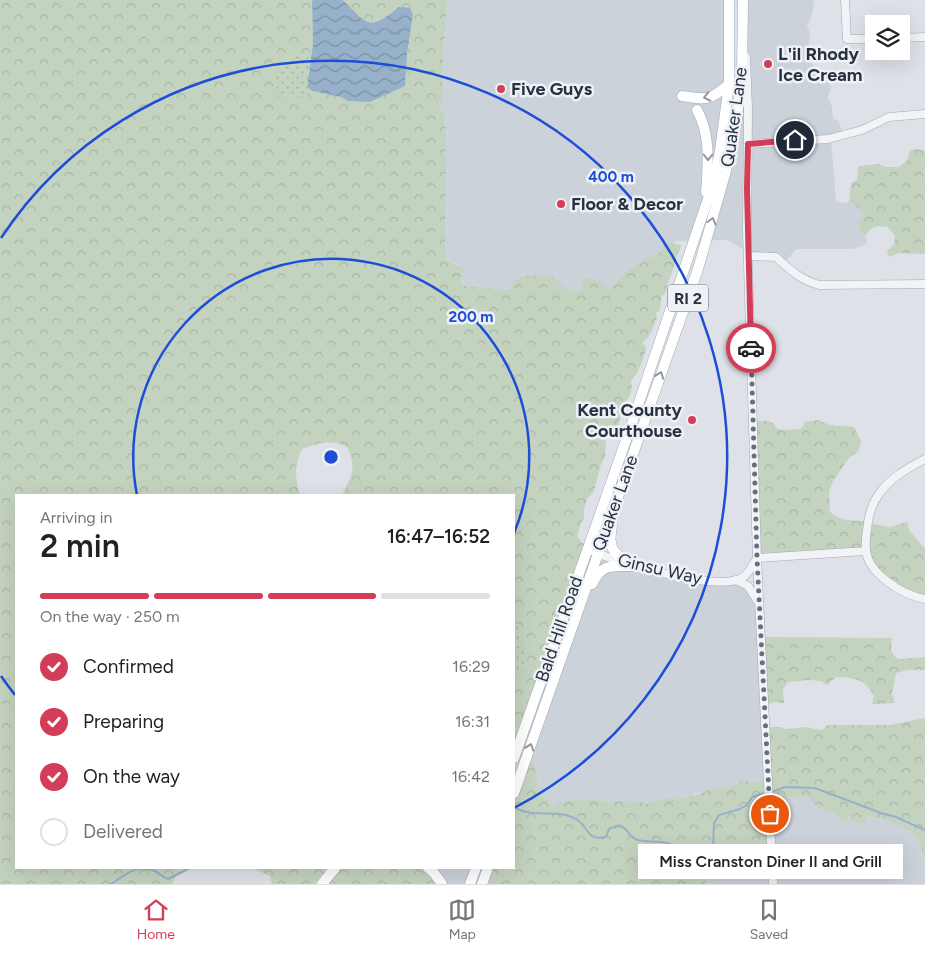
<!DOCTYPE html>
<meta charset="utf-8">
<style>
:root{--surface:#fff;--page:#f6f6f6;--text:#222;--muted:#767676;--line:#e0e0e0;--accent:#d33d58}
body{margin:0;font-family:Figtree,sans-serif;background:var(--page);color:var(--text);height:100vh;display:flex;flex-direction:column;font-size:19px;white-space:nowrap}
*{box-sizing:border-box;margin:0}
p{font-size:16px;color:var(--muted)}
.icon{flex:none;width:28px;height:28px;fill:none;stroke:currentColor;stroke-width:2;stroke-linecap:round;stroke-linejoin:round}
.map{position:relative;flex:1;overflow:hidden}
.drawer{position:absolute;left:15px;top:494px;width:500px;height:375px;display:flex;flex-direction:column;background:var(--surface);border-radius:0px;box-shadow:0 5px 20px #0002}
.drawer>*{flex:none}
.tools{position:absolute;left:865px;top:15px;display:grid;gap:10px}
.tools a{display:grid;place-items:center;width:45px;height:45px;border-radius:0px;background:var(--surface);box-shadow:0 5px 20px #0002;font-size:25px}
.pin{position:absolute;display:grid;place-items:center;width:42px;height:42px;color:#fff;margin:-21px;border:2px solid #fff;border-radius:50%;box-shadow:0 1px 5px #0007}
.courier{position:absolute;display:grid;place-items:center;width:50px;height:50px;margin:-25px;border:4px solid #d33d58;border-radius:50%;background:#fff;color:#222;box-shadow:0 1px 6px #0007}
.bubble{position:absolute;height:35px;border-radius:0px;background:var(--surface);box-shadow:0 5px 20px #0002;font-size:16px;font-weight:600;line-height:35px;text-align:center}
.overview em{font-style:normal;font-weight:600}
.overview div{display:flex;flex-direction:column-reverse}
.overview{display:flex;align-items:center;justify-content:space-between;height:85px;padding:0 25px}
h1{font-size:32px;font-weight:600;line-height:38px}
.bar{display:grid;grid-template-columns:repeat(4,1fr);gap:8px 5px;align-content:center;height:60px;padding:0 25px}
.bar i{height:6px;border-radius:4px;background:var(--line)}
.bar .current{background:var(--accent)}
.bar p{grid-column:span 4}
ol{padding:0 25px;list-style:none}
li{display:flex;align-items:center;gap:15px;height:55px}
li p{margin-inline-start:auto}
li .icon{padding:5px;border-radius:50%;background:var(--accent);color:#fff;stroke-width:4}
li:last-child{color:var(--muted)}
li i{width:28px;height:28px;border:2px solid var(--line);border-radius:50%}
.menu{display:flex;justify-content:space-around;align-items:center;height:70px;border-top:1px solid var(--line);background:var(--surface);font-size:14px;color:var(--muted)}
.menu a{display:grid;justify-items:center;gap:2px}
.menu .current{color:var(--accent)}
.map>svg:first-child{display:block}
</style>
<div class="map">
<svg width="925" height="884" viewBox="0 0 925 884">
<defs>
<pattern id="forest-crowns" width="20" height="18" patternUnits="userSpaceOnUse" patternTransform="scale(1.25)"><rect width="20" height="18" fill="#c4d3bf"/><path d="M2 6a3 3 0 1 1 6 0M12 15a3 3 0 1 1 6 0" fill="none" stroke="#a8b6a5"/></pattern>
<pattern id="park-dots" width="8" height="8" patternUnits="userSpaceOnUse" patternTransform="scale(1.25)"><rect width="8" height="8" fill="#c4d3bf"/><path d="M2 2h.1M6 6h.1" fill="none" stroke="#a8b6a5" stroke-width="1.8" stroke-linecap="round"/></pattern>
<pattern id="water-waves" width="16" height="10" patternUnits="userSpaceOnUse" patternTransform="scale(1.25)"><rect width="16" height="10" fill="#97b1ca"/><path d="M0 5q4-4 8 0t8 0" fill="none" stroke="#7b91a5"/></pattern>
</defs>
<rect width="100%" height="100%" fill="#dee2e8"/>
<g fill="#ccd2da">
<path d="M447 0H728L727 125 729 130 737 115 742 0H813L814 6 810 20 807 25 810 34 807 56 816 70 820 72 826 71 834 76 827 81 831 87 828 98 832 107 833 119 839 121 843 135 831 140 836 200 842 203 849 202 862 210 863 218 860 233 866 235 867 244 853 249H796L786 261 750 257 747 251 727 240 676 241 652 257 631 269 609 288 592 278 582 280 583 289 580 291 567 290 552 276H520L511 290 467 286 460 279 458 265 445 259 446 162 445 149 446 119 440 112 441 96 444 92 442 79Z"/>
<path d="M586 556 629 564 664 574 738 581 749 587 758 605 767 783 739 784 729 788 713 789 708 792 695 793 692 796 678 798H666L659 802 651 801 647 804 638 801 609 803 600 800H569L568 802 555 806H552L549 801 538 795 537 778 514 796V758Z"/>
<path d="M807 796 818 808 833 813 844 822 847 818 867 816 890 822 912 832 921 847 925 859V884H705L707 863 711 858 718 857 733 860 735 855H746L771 799Z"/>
<path d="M427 868H489L483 884H442Z"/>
</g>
<g fill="url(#forest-crowns)">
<path d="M0 0H312L313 44 311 58 297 54 276 69 301 97 312 91 341 97 348 101 407 54 413 14 399 7C369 31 369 26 343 0H447L442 79 444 92 441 99 444 102 440 105V111L444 113C448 129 444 146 446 162L445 259 464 269 460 279 462 283 467 286 511 290 513 282 520 276H552L568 290 580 291 583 288 582 280 583 278H592L609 288 631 268 643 262 645 259C656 257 662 251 666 242L681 245C681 250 678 251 677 256 674 269 668 280 665 294L662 295 660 310 656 313 657 318C652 326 653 337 643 341V343L646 347C645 356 638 374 631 381 633 389 631 398 624 402L622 411 623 413 621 414 618 427H616L613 436 606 438 605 457 601 464 594 491 587 499 584 509V519C580 523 580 530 577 536L581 542 590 548 514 758V680L517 677V625L514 623V495H342C352 475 357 469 347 447 331 439 318 443 302 449 294 465 295 479 300 495H16V868H188L177 875 172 884H0Z"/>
<path d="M917 149 925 151V254L899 253 889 257 887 251 894 244 895 236 888 227C879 225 871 226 866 235L860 233V221L863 218 862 210 849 202 851 183 857 180 858 166 879 164 885 167H899L907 161 910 150Z"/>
<path d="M818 420 830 425 854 427 861 441 859 451 849 458 833 481 829 492 830 512C840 521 854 521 867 521L868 523 890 527 907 522 909 530 925 549V600L896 589 866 553 757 558 754 421H768L773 423 776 428 782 430 800 429 804 425V422Z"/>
<path d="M761 637 892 638 891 651 895 657 900 659 925 657V670H908L896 673 892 694 895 703 872 704 874 696C864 678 855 678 836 677L827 685 821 681 809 680 788 682 783 689 784 703 775 702 764 705Z"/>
<path d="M925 718V859L921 847 912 832 890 822 868 816 864 824 853 822 850 817 847 818 844 822 833 813 818 808 807 796 769 799 771 849 754 852 748 857 746 855H735L733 860C698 853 713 863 705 884H483L489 868H514V796L526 762 534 765 537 778 538 795 550 801 552 806H555L558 803 568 802 569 800H600L609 803 612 801H638L647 804 651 801C660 803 658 800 666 798 669 798 674 799 677 798 685 798 710 792 714 787 723 791 731 786 739 784L741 781 767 783 766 727H781L785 729 807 727 819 730 824 729 827 725H890Z"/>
<path d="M255 868H327L315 884H272L270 876 256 870Z"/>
<path d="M335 868H427L442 884H321Z"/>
</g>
<g fill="url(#park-dots)">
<path d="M297 54 311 58 307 86 312 91 301 97H278L275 82 276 69Z"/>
<path d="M514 623 517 625C523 641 532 668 514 680Z"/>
</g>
<path fill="url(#water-waves)" d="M312 0H343C369 26 369 31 399 7L410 8 413 14 407 54 405 86 370 102 348 101 341 97 312 91 307 87 313 44Z"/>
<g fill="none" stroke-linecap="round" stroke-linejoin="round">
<g stroke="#97b1ca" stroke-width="2">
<path d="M771 792 785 787 815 788 881 813 896 817 925 830"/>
<path d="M515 808C537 819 557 808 576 819 590 828 586 841 606 837L609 829C629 819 625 837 638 840 646 842 654 841 662 842 672 843 682 850 690 857L706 852 713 847 714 823 719 815 740 809 747 805 752 797 766 793"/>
<path d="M111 884C125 875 137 863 155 871 159 873 163 877 168 879L190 868"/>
</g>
<defs>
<g id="minor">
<path d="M845 0 847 39H874"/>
<path d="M901 38 925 37"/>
<path d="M746 57 748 109 747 231 757 558 773 884"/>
<path d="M748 144 828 139 862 130 889 117 925 114"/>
<path d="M748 256 776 257C790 270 801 280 819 285L925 284"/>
<path d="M925 459C908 468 890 478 879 494 871 505 868 517 867 530 866 536 865 543 866 550 868 574 903 595 925 599"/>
<path d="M594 552C622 563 715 592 742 578 749 574 752 566 756 560"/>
<path d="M757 558 866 551"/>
<path d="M736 580 748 586 757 600"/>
</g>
<g id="major">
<path d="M682 96C707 100 710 101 729 84"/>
<path d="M697 110C711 135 708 164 706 192"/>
<path d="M612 526C607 550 614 553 633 566"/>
<path d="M592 584C602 563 612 566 633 566"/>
<path d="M514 758 631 426 713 184 720 151 729 84V0"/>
<path d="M514 793 698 269 724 178 735 133 742 75 743 0"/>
<path d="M428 868 434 873 442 884"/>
<path d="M322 884 335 868"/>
<path d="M470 884 476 868"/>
<path d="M482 884 488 868"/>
</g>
</defs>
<use href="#minor" stroke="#a3a9b2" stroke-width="9"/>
<use href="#major" stroke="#9da7b5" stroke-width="11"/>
<use href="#minor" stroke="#f1f3f7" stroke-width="8"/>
<use href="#major" stroke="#fff" stroke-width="10"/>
</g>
<defs><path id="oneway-chevron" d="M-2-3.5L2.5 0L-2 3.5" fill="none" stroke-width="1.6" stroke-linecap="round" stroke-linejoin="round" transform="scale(1.25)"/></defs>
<g stroke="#9398a0">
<use href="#oneway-chevron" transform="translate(707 97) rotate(168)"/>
<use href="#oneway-chevron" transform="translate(708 157) rotate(90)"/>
<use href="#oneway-chevron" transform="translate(712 221) rotate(-74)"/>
<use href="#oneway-chevron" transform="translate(660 375) rotate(-70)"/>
<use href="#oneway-chevron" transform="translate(530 747) rotate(-71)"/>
</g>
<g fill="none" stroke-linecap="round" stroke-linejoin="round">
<path stroke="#676f7b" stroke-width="5" stroke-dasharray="0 9" d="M751 348 757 558 770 814"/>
<path stroke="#d33d58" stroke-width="6" d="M751 348 747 189 748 144 795 140"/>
</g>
<g fill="none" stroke="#1d4ed8" stroke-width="2.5">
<path d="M137 495A198 198 0 1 1 514 533"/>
<path d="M15 695A396 396 0 0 1 1 676M1 238A396 396 0 1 1 514 808"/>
</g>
<g fill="#d33d58" stroke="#eef1f6" stroke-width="2">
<circle cx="768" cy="64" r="5"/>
<circle cx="501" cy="89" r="5"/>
<circle cx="561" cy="204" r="5"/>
<circle cx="692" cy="420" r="5"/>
</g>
<g text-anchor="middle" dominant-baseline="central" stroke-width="5" stroke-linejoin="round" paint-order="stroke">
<rect fill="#eef1f6" stroke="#636b77" stroke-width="1" x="668" y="284.5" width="40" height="27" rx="4"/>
<g font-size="16" font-weight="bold" fill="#273140">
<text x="688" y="298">RI 2</text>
</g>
<g font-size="18" font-weight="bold" fill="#273140" stroke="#eef1f6" text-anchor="start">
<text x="778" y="54">L'il Rhody<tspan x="778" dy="21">Ice Cream</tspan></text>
<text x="511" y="89">Five Guys</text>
<text x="571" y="204">Floor &amp; Decor</text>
<text x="682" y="410" text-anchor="end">Kent County<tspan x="682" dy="21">Courthouse</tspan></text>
</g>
<g font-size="18" fill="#273140" stroke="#eef1f6">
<text transform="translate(734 117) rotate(-82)">Quaker Lane</text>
<text transform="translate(615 503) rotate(-70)">Quaker Lane</text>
<text transform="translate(660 569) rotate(13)">Ginsu Way</text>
<text transform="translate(559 629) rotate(-71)">Bald Hill Road</text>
</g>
</g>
<circle cx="331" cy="457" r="8" fill="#1d4ed8" stroke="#eef1f6" stroke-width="2.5"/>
<g font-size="15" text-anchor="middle" font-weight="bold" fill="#1d4ed8" stroke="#eef1f6" stroke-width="5" stroke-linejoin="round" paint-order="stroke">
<text x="611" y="182">400 m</text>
<text x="471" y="322">200 m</text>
</g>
</svg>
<div class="tools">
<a><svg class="icon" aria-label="layers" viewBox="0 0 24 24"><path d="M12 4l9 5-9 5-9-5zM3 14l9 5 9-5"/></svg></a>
</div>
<div class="pin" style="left:770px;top:814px;background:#ea580c"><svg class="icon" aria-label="bag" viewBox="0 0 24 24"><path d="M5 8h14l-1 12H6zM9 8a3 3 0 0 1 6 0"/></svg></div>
<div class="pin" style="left:795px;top:140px;background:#1f2937"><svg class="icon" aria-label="home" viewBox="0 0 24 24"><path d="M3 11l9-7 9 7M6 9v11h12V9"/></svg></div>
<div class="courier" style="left:751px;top:348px"><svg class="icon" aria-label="car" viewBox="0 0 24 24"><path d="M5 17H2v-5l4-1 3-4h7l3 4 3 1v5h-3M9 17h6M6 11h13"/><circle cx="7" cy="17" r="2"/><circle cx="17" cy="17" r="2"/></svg></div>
<div class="bubble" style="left:638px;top:844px;width:265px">Miss Cranston Diner II and Grill</div>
<section class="drawer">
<div class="overview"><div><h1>2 min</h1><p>Arriving in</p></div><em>16:47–16:52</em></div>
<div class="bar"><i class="current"></i><i class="current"></i><i class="current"></i><i></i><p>On the way · 250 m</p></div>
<ol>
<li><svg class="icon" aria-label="check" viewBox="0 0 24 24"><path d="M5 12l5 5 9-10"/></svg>Confirmed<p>16:29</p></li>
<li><svg class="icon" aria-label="check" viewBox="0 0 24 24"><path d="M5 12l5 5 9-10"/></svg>Preparing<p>16:31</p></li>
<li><svg class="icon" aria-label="check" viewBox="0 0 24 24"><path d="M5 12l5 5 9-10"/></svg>On the way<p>16:42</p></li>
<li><i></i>Delivered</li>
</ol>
</section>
</div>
<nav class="menu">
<a class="current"><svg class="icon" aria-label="home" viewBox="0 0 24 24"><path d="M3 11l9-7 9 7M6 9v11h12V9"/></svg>Home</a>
<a><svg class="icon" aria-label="map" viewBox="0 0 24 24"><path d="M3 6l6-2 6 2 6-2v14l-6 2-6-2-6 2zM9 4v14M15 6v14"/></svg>Map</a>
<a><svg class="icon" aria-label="saved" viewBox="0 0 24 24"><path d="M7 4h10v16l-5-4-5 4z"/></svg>Saved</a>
</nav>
